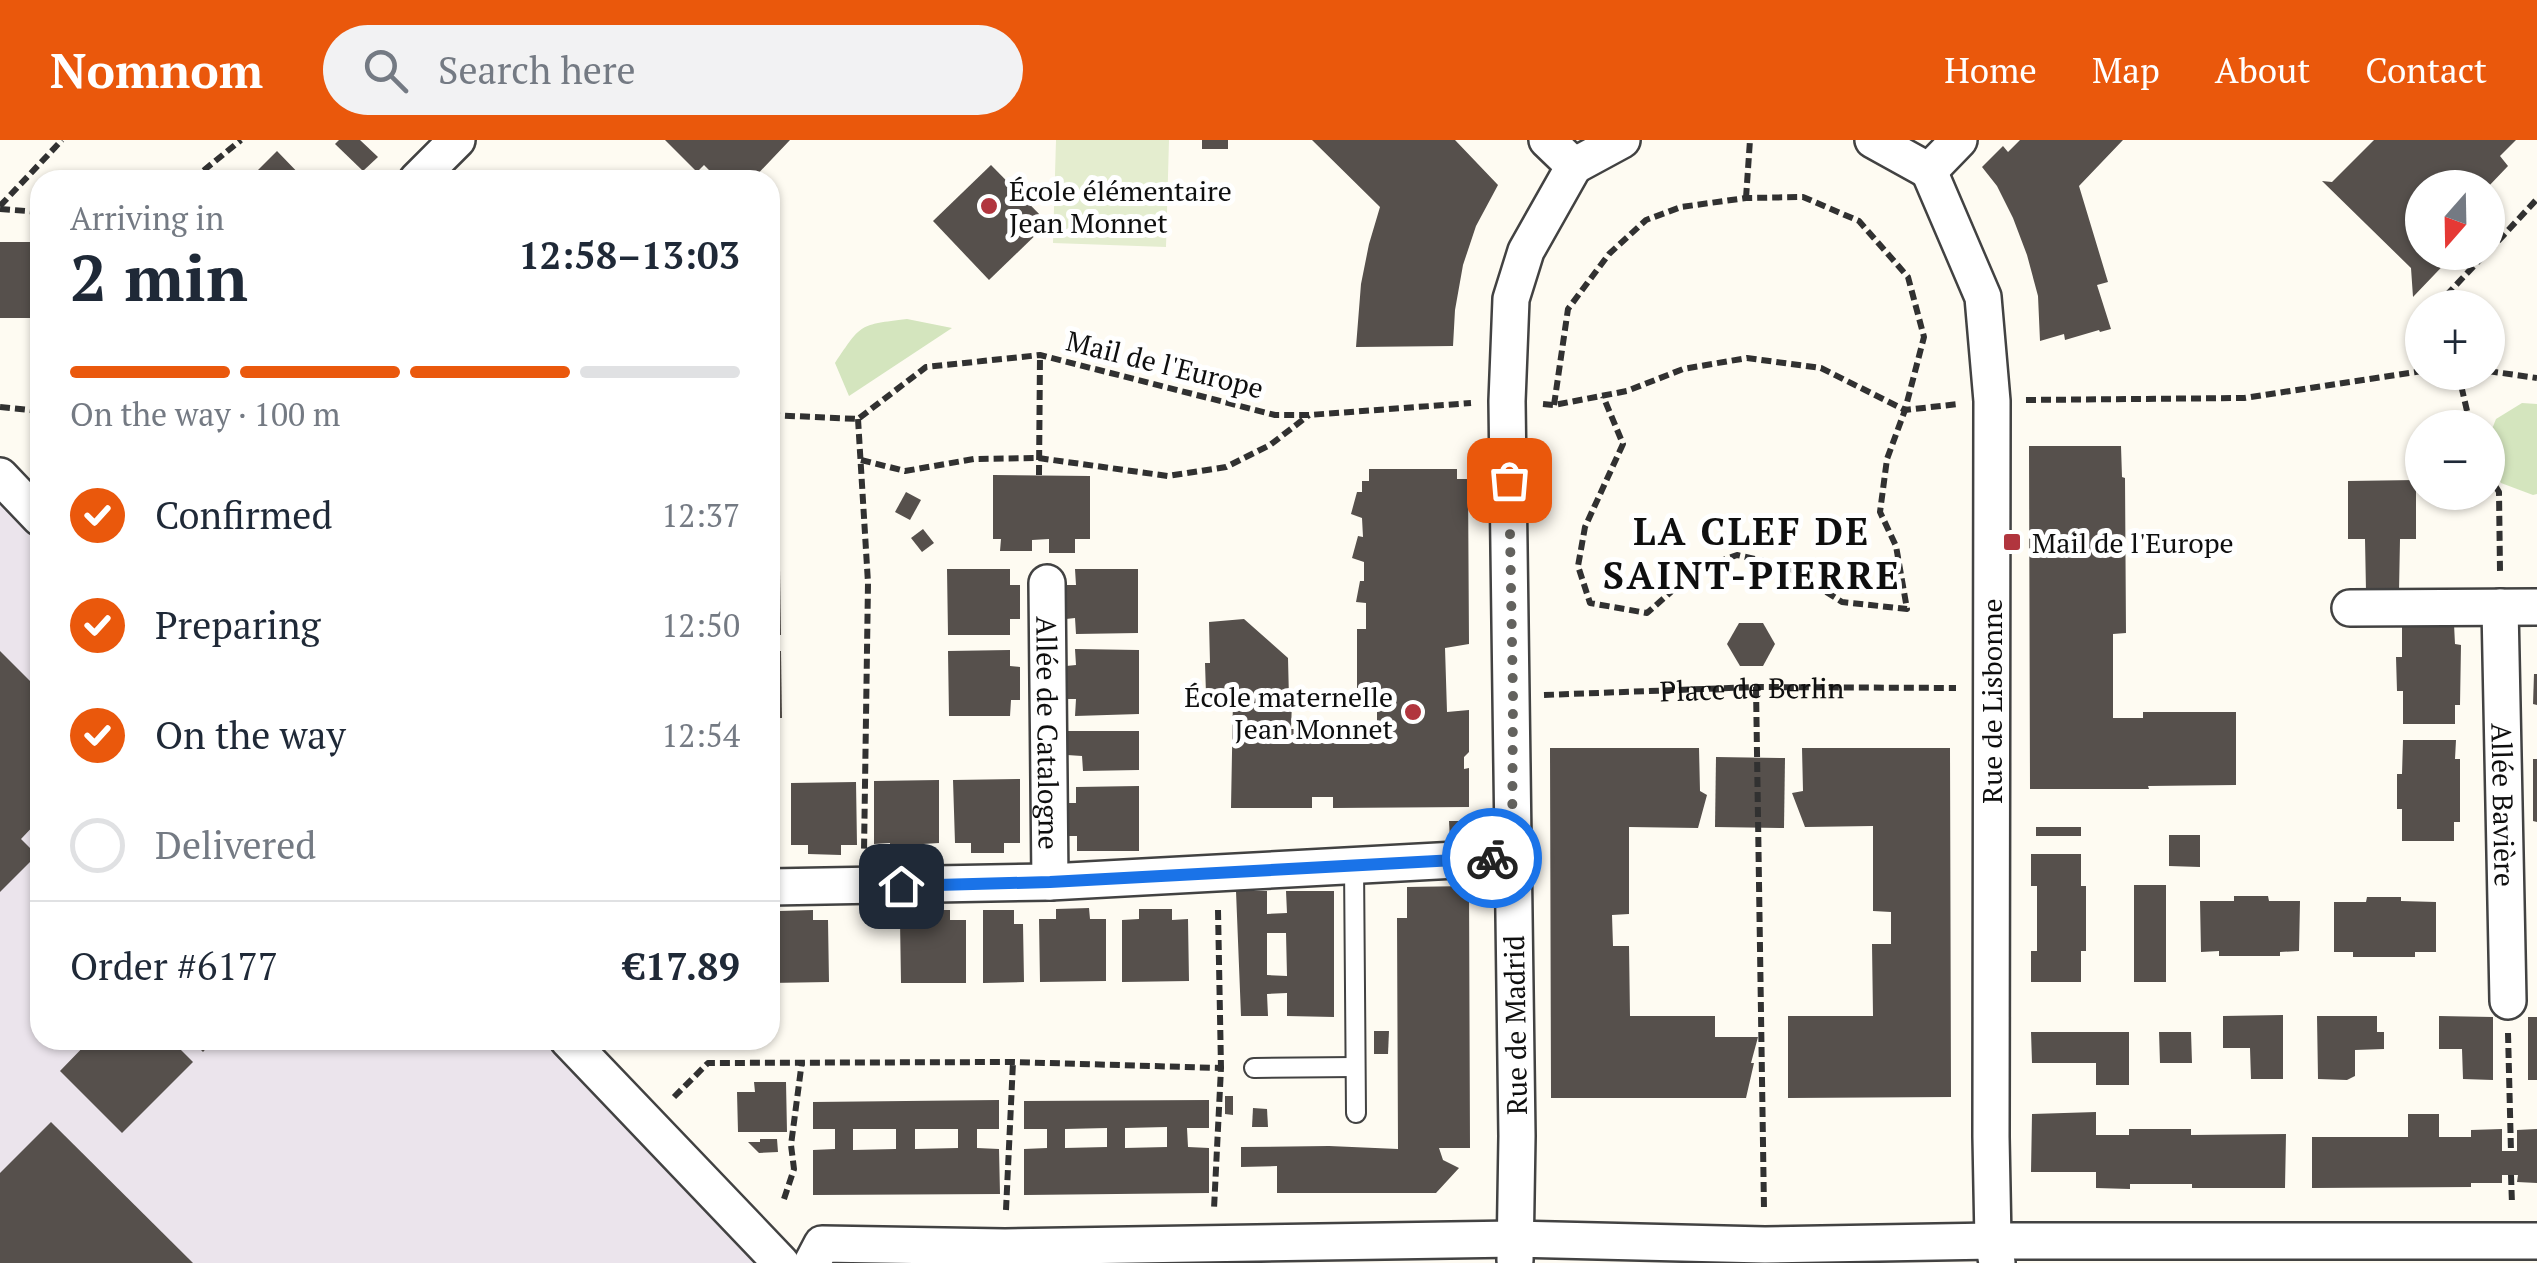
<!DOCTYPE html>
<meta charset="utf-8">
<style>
:root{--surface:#fff;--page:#f2f2f3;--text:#1f2937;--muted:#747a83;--line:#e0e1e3;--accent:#ea580c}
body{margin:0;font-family:"PT Serif",serif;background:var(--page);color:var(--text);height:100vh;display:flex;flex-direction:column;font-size:38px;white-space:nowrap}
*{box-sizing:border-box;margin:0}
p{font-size:32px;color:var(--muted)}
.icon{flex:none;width:55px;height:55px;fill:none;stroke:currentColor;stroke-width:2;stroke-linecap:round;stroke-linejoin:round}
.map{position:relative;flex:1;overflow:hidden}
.sheet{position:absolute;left:30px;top:30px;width:750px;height:880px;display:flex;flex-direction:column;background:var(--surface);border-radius:30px;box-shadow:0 2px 8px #0004}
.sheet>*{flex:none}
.needle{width:65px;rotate:200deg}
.controls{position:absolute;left:2405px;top:30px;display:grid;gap:20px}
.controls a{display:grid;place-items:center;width:100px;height:100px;border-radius:50%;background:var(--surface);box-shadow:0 2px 8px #0004;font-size:50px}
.pin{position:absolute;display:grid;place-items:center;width:85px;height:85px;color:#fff;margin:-42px;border-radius:20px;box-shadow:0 5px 15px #0006}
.courier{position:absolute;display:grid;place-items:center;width:100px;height:100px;margin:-50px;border:8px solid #1a73e8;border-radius:50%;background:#fff;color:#222;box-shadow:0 2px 12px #0007}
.overview em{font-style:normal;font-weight:800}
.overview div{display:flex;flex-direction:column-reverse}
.overview{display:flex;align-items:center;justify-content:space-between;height:170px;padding:0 40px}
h1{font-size:65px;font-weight:800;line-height:75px}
.bar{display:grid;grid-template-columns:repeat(4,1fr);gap:15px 10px;align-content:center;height:120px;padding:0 40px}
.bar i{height:12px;border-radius:8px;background:var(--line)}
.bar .selected{background:var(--accent)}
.bar p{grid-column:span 4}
.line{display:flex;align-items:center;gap:25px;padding:0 40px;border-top:2px solid var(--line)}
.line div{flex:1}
ol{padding:0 40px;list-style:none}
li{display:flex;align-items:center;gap:30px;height:110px}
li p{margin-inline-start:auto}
li .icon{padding:10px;border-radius:50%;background:var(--accent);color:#fff;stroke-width:4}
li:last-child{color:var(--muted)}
li i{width:55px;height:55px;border:5px solid var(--line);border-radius:50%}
header{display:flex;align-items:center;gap:60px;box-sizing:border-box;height:140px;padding:0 50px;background:var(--accent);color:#fff}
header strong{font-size:48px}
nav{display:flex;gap:55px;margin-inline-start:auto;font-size:35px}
.search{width:700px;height:90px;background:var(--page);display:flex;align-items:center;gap:25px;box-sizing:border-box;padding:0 35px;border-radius:55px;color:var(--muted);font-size:38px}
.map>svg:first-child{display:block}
</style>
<header>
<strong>Nomnom</strong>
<div class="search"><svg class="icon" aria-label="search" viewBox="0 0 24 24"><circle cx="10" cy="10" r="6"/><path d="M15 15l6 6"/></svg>Search here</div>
<nav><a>Home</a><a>Map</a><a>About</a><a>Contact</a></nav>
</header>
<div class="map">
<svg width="2537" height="1123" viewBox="0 0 2537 1123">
<rect width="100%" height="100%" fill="#fefbf2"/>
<path fill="#ebe4ec" d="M0 333 40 374V900H567L782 1123H0Z"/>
<g fill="#d4e5be">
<path d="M907 179 952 188 849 256 835 223C862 183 859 185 907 179Z"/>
<path d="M2522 263 2537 264V354L2533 355 2501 343 2488 320V299L2496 279Z"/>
</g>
<path fill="#e4edcf" d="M1056 0H1169L1166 107 1053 103Z"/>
<g fill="#56504c" fill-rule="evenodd">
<path d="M339 0H360L378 17 363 31 335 4Z"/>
<path d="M665 0H790L752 40H719L704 25 697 32Z"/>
<rect x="1202" y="0" width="26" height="9"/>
<path d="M1312 0H1455L1498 45 1476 86 1463 125 1455 170 1453 206 1356 207 1361 144 1369 104 1380 67Z"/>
<path d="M2020 0H2123L2079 46 2108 142 2097 145 2111 189 2100 192 2099 190 2065 200 2064 194 2040 201 2038 156 2027 115 2013 78 1997 46 1982 27 2003 6 2008 12Z"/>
<path d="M2374 0H2516L2500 16 2508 26 2487 48H2422V112H2456L2413 157 2411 128 2322 41 2332 42Z"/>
<path d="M277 11 305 40H237L245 32 251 37Z"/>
<path d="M991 25 1048 83 989 140 933 81Z"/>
<rect x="0" y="102" width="40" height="76"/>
<path d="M2029 306H2121L2122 337 2125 338 2126 493 2113 494V578H2143V572H2236V645L2148 646 2149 649H2030Z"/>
<path d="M1369 329H1457V339H1468L1469 504 1445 508 1447 572 1469 570V612L1464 617V629L1469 628V667L1333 668V657H1312V668H1231L1233 558H1209L1210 554H1206L1205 523H1210L1209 482 1244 479 1288 518 1289 559H1277V562H1292L1291 589H1377V548H1357V489H1366V463L1356 462 1360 441H1364V422L1352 418 1358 396 1363 397 1362 378 1351 374 1357 352H1362V341H1369Z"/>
<path d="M993 335 1090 336V399H1075V413H1049V399L1032 400V411H1000L1001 399H993Z"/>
<path d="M2416 340V399H2400L2399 451H2366L2365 399H2348V341Z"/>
<path d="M906 352 921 360 910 380 895 372Z"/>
<path d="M923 389 934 403 922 412 911 398Z"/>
<path d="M770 429H780L781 495H770Z"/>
<path d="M947 429H1010V445H1020V479H1010V495H948Z"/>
<path d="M1075 429H1138V493L1076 494 1075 478 1066 479 1065 445H1076Z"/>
<path d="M1739 483H1763L1775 504 1763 526H1740L1727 504Z"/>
<path d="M2402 484H2454L2455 504 2461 505 2460 565H2455V584H2403V551H2397L2396 517H2402Z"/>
<path d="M1075 509 1139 510V574L1075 576 1076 559H1066V526L1076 525Z"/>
<path d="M1010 510V526L1020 527V560H1011L1010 576H949L948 511Z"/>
<path d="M0 511 40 551V679L21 699 37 715 0 752Z"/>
<path d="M770 511H781L782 578H770Z"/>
<path d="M2534 534H2537V565L2533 564Z"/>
<path d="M1066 591H1139V630L1083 631 1082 616 1067 615Z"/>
<path d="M2403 600H2456L2455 619H2460V682H2454V701H2402V669H2397V634H2402Z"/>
<path d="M1550 608H1699L1700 651 1707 655 1698 688 1629 687V774L1612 775 1613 806H1629L1630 876H1715V897H1758L1751 923H1754L1746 958H1551Z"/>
<path d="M1802 608H1950L1951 957 1788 958V876H1873L1872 804H1891V772L1873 771V686L1805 687 1792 653 1803 651Z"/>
<path d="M1716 617 1785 618 1784 688 1715 687Z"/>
<path d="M2533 619H2537V682L2533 681Z"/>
<path d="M1020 639V703H1004V713H971V703H955L953 640Z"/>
<path d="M939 640V703L923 704 924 714H890V703L874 704V641Z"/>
<path d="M856 642 857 705H841V715L808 714V705H791V643Z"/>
<path d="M770 643H775L776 704H770Z"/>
<path d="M1139 646V711H1077V696H1067V663H1076V647Z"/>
<path d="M1449 681H1470V701H1450Z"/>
<rect x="2036" y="687" width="45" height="9"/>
<path d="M2169 695H2200V727L2169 726Z"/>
<path d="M2031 714H2081V746H2086V811H2081V842H2031V811H2037V746H2031Z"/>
<rect x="2134" y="745" width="32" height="97"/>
<path d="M1469 746 1470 1008H1439L1443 1020 1459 1028 1436 1053H1277V1026L1241 1027V1007L1329 1006 1398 1009 1397 778H1407V747Z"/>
<path d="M1236 751H1267V774L1287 773 1286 751H1334V877L1287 876V853L1267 854 1268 876H1241ZM1267 793H1286L1287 836 1267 835Z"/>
<path d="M2234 756H2268L2269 761H2300L2299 811 2280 812V816H2219V811L2201 812 2200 761H2234Z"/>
<path d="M2367 757H2401V761L2436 762V812H2415V817H2353V812H2334V762H2366Z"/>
<path d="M1089 768 1090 779H1106V841L1040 842 1039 779H1056V769Z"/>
<path d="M1139 769H1172V780L1188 779 1189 841 1122 842V780L1139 779Z"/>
<path d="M813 770V780H828L829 842 770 843V780H780V771Z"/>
<path d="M917 770H950V780H966V843H901L900 780H917Z"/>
<path d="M983 770H1014V784H1023L1024 842 983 843Z"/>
<path d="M2283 875V939H2251L2250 908H2223V876Z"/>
<path d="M2317 876H2377V892H2384V909L2355 910V936L2347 940 2318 939Z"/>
<path d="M2439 876 2493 877V940L2463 939 2462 909H2439Z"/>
<rect x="2528" y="877" width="9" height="63"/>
<path d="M1374 891H1389L1388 914H1374Z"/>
<path d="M2031 892H2129V945H2096V923H2032Z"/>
<path d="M2159 892H2191L2192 923H2160Z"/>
<path d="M90 900H175L173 902 193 922 122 993 60 931Z"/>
<path d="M191 900H214L203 912Z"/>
<path d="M754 942H786L787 992H738L737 952H755Z"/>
<path d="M1225 956H1233V975L1225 974Z"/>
<path d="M999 960V989H977V1008L999 1009 1000 1054 813 1055V1010L835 1009V989H813V962ZM853 989H896V1009L853 1010ZM915 989H958V1008L915 1009Z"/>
<path d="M1209 960V988H1187L1188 1007 1209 1008V1053L1024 1055V1009L1047 1008V989H1024V961ZM1167 987V1007L1125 1008V988ZM1107 988V1007L1065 1008V989Z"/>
<path d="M1253 968 1267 969 1268 987H1252Z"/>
<path d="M2096 972V995H2129V989H2191V995L2286 994 2285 1048H2192V1044H2130V1049L2096 1048V1032H2031L2032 974Z"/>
<path d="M2408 974H2439V997H2471V990L2502 989V1011H2517V990L2537 989V1043L2517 1042 2518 1035H2502V1043H2471V1047L2312 1048V997H2408Z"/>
<path d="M51 982 193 1123H0V1033Z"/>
<path d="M760 999H777L778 1012 759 1013 748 1002H760Z"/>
</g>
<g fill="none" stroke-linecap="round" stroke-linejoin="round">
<defs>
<g id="lane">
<path d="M1354 724 1356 973"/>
<path d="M1254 928 1355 927"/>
</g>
<g id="street">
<path d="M1547 0 1574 26"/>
<path d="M1873 0 1929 31"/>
<path d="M1574 26 1622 0"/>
<path d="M1929 31 1983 157 1992 261 1991 997 1993 1101 1997 1123"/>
<path d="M1929 31 1959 0"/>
<path d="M417 40 457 0"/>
<path d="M0 336 40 378"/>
<path id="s2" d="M1047 443 1050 742"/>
<path id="s3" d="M2500 467 2508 861"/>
<path d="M2350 468 2537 467"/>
<path d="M770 747 1050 742 1512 717"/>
<path d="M568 900 781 1123"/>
<path d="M1515 1120 1517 996 1507 261 1511 159 1526 111 1574 26"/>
<path d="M812 1123 822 1104 1005 1107 1516 1099 1765 1105 1993 1101H2537"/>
</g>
</defs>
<use href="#lane" stroke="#424242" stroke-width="22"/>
<use href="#street" stroke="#424242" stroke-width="40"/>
<g stroke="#313131" stroke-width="6" stroke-dasharray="10 5" stroke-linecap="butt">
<path d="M192 40 241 0"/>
<path d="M1746 58 1750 0"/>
<path d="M0 66 62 0"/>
<path d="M0 69 40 72"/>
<path d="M2488 112 2537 59"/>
<path d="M2441 168 2440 162 2487 112"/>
<path d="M2488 231 2537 238"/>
<path d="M2458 232 2471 288"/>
<path d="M2026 260 2244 258 2422 231"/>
<path d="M1543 264 1554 265 1627 251 1683 229 1747 218 1821 228 1905 270 1958 264"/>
<path d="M1554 265 1568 169 1609 114 1646 80 1681 67 1746 58 1803 57 1859 81 1908 137 1924 197 1905 270 1887 319 1880 372 1896 406 1907 469 1842 462 1786 426 1737 415 1696 430 1647 473 1590 463 1578 426 1585 387 1623 304 1603 256"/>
<path d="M0 267 40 271"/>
<path d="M770 275 858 279 926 227 1040 215 1275 275H1309L1471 263"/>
<path d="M858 279 868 443 864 712"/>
<path d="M861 320 905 331 974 319 1038 318 1168 336 1226 327 1270 305 1309 275"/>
<path d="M2488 334 2499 352 2500 431"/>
<path d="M1039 335 1040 215"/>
<path d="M1756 547 1764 1069"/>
<path id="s1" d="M1544 555 1756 547 1956 548"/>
<path d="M1218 770 1221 928"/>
<path d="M2508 893 2511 1012"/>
<path d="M674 957 708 923 1013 922 1221 928 1214 1069"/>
<path d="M2511 1035 2512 1064"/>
<path d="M784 1059 794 1029 791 1005 802 921"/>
<path d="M1006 1070 1013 922"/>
</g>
<use href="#lane" stroke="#fff" stroke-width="18"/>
<use href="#street" stroke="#fff" stroke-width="35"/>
</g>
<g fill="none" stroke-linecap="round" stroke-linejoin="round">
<path stroke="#63625e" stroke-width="10" stroke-dasharray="0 18" d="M1492 718 1512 716 1513 556 1509 340"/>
<path stroke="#1a73e8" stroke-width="12" d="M901 746 1050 742 1492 718"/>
</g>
<g fill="#b1353e" stroke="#fff" stroke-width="4">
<circle cx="989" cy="66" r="10"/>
<rect x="2002" y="392" width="20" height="20" rx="5"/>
<circle cx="1413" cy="572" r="10"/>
</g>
<g text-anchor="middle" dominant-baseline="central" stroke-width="10" stroke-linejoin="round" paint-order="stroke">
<g font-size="28" fill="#0f0f0f" stroke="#fff" text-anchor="start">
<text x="1009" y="50">École élémentaire<tspan x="1009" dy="32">Jean Monnet</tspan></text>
<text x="2032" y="402">Mail de l'Europe</text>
<text x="1393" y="556" text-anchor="end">École maternelle<tspan x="1393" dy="32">Jean Monnet</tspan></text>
</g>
<g font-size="28" fill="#0f0f0f" stroke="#fff">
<text transform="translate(1165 224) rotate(14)">Mail de l'Europe</text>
<text stroke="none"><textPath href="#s1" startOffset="208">Place de Berlin</textPath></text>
<text transform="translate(1991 561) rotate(-90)">Rue de Lisbonne</text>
<text stroke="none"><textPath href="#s2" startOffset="150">Allée de Catalogne</textPath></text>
<text stroke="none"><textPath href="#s3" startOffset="198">Allée Bavière</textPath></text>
<text transform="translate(1515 885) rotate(-91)">Rue de Madrid</text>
</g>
<g font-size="38" font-weight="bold" letter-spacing="2.5" fill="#0f0f0f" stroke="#fff">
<text x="1752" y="391">LA CLEF DE<tspan x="1752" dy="44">SAINT-PIERRE</tspan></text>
</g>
</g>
</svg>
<div class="controls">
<a><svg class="needle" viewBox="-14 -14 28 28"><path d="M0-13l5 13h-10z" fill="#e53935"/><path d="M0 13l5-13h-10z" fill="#747a83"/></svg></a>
<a>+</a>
<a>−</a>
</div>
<div class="pin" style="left:1509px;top:340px;background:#ea580c"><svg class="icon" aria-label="bag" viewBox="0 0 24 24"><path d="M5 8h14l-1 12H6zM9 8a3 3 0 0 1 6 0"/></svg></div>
<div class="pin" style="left:901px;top:746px;background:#1f2937"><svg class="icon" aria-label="home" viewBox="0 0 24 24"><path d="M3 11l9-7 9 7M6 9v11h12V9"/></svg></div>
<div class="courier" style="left:1492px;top:718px"><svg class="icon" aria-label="bike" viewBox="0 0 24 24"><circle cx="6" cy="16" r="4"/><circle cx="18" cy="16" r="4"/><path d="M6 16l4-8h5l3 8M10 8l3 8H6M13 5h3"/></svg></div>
<section class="sheet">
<div class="overview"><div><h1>2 min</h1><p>Arriving in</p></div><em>12:58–13:03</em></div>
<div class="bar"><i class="selected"></i><i class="selected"></i><i class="selected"></i><i></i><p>On the way · 100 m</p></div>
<ol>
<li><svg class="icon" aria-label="check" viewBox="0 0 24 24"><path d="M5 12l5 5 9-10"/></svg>Confirmed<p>12:37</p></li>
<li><svg class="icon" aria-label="check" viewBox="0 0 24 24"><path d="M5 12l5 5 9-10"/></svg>Preparing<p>12:50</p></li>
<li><svg class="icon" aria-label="check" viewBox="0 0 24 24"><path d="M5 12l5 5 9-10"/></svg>On the way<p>12:54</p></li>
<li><i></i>Delivered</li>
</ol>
<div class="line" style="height:130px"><div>Order #6177</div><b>€17.89</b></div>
</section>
</div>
